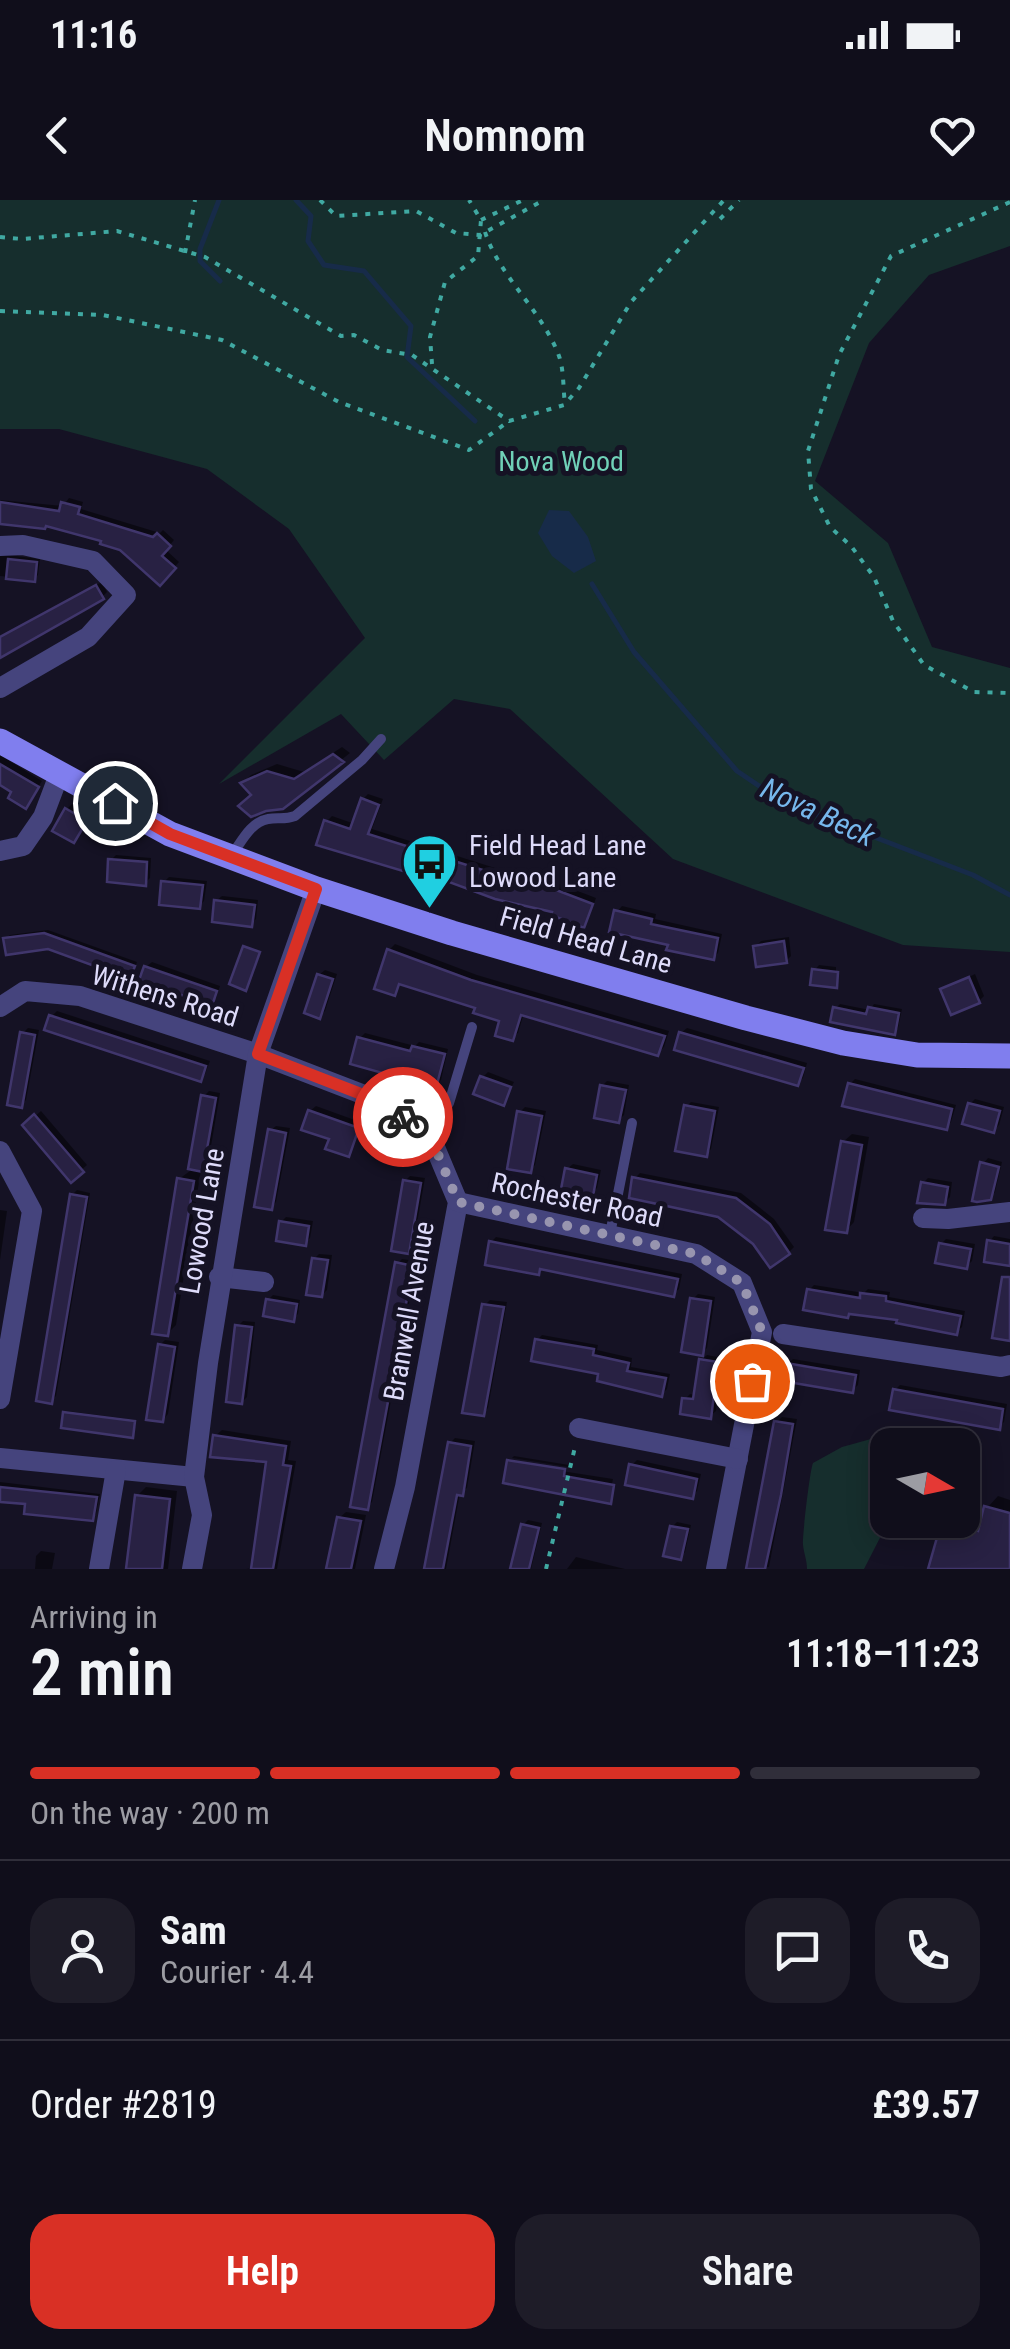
<!DOCTYPE html>
<meta charset="utf-8">
<style>
:root{--surface:#100e1b;--page:#1e1c28;--text:#f1f3f6;--muted:#9c9ca3;--line:#302e3a;--accent:#d93025}
body{margin:0;font-family:"Roboto Condensed",sans-serif;background:var(--page);color:var(--text);height:100vh;display:flex;flex-direction:column;font-size:38px;white-space:nowrap}
*{box-sizing:border-box;margin:0}
p{font-size:32px;color:var(--muted)}
.icon{flex:none;width:55px;height:55px;fill:none;stroke:currentColor;stroke-width:2;stroke-linecap:round;stroke-linejoin:round}
.map{position:relative;height:1369px;overflow:hidden}
.sheet{display:flex;flex-direction:column;background:var(--surface);flex:1}
.sheet>*{flex:none}
.needle{width:65px;rotate:99deg}
.tools{position:absolute;left:870px;top:1228px;display:grid;gap:20px}
.tools a{display:grid;place-items:center;width:110px;height:110px;border-radius:20px;background:var(--surface);box-shadow:0 5px 25px #0003,0 0 0 2px var(--line);font-size:50px}
.pin{position:absolute;display:grid;place-items:center;width:85px;height:85px;color:#fff;margin:-42px;border:5px solid #fff;border-radius:50%;box-shadow:0 2px 10px #0007}
.courier{position:absolute;display:grid;place-items:center;width:100px;height:100px;margin:-50px;border:8px solid #d93025;border-radius:50%;background:#fff;color:#222;box-shadow:0 2px 12px #0007}
.head em{font-style:normal;font-weight:600}
.head div{display:flex;flex-direction:column-reverse}
.head{display:flex;align-items:center;justify-content:space-between;height:170px;padding:0 30px}
h1{font-size:65px;font-weight:600;line-height:75px}
.bar{display:grid;grid-template-columns:repeat(4,1fr);gap:15px 10px;align-content:center;height:120px;padding:0 30px}
.bar i{height:12px;border-radius:8px;background:var(--line)}
.bar .active{background:var(--accent)}
.bar p{grid-column:span 4}
.line{display:flex;align-items:center;gap:25px;padding:0 30px;border-top:2px solid var(--line)}
.line div{flex:1}
.round{display:grid;place-items:center;flex:none;width:105px;height:105px;border-radius:30px;background:var(--page)}
.cta{display:flex;gap:20px;margin-top:auto;padding:20px 30px}
.cta a{flex:1;height:115px;border-radius:30px;background:var(--accent);color:#fff;font-size:40px;font-weight:600;line-height:115px;text-align:center}
.cta a+a{background:var(--page);color:var(--text)}
.status{display:flex;justify-content:space-between;align-items:center;height:70px;padding:0 50px;background:var(--surface);direction:ltr}
.status svg{height:28px;fill:currentColor}
header{display:flex;justify-content:space-between;align-items:center;height:130px;padding:0 30px;background:var(--surface);font-size:45px;font-weight:600}
.map>svg:first-child{display:block}
</style>
<div class="status"><b>11:16</b><svg viewBox="0 0 49 12"><path d="M0 12V9h3v3zM5 12V6h3v6zM10 12V3h3v9zM15 12V0h3v12zM26 1h20v11H26zM47 4h2v5h-2z"/></svg></div>
<header><svg class="icon" aria-label="back" viewBox="0 0 24 24"><path d="M15 5l-7 7 7 7"/></svg>Nomnom<svg class="icon" aria-label="heart" viewBox="0 0 24 24"><path d="M12 20l-8-8c-3-5 5-10 8-4 3-6 11-1 8 4z"/></svg></header>
<div class="map">
<svg width="1010" height="1369" viewBox="0 0 1010 1369">
<rect width="100%" height="100%" fill="#151224"/>
<g fill="#162e2d">
<path d="M0 0H1010V46L929 75 869 143 815 281 888 343 932 447 1010 468V752L903 745 673 659 510 509 454 499 384 560 341 514 219 584 365 438 289 329 207 269 59 229H0Z"/>
<path d="M871 1239 902 1245H888L887 1316 884 1330 864 1369H807C807 1360 804 1354 803 1345 802 1338 810 1269 813 1263L842 1247Z"/>
</g>
<path fill="#172b49" d="M549 310 569 311 588 337 596 361 574 373 552 356 538 333Z"/>
<g fill="#0007">
<path d="M69 298 83 302 81 309 160 333 163 330 174 340 166 350 179 362 160 383 121 348 104 339 46 324 0 322V300L63 306Z"/>
<path d="M0 354 40 359 38 375 34 379 0 376Z"/>
<path d="M102 382 107 392 102 397 0 454V437Z"/>
<path d="M342 547 350 553 282 607 253 595 243 583 251 575 277 564 304 572Z"/>
<path d="M0 555 42 581 26 606 15 591 0 582Z"/>
<path d="M368 594 383 599 372 629 511 673 557 683 596 698 588 720 583 725 556 710 327 621 332 616 355 624 363 599Z"/>
<path d="M72 604 90 615 78 635 67 609Z"/>
<path d="M116 655 151 658 150 678 145 683 111 660Z"/>
<path d="M169 677 207 681 204 701 199 706 164 682Z"/>
<path d="M222 696 258 700 256 719 251 724 216 701Z"/>
<path d="M622 706 656 714 655 719 722 734 718 753 713 758 671 743 617 712Z"/>
<path d="M48 730 137 762 133 773 130 776 48 747 6 739 10 735Z"/>
<path d="M789 737 791 756 786 761 755 747 761 741Z"/>
<path d="M395 744 477 775 669 831 664 847 658 853 524 813 518 833 512 838 502 819 478 807 402 782 395 793 389 750Z"/>
<path d="M152 762 220 786 216 798 211 803 146 767Z"/>
<path d="M819 765 836 767V785L814 771Z"/>
<path d="M325 770 337 774 325 811 320 816 319 775Z"/>
<path d="M975 774 984 796 979 801 943 790Z"/>
<path d="M840 804 870 810 874 804 902 809 898 828 894 832 836 808Z"/>
<path d="M57 811 210 861 205 874 200 879 52 816Z"/>
<path d="M28 828 39 830 26 900 21 905 23 833Z"/>
<path d="M687 828 807 863 803 878 797 884 681 833Z"/>
<path d="M365 833 415 846 419 842 448 849 441 880 435 885 360 838Z"/>
<path d="M488 872 514 882 503 903 483 877Z"/>
<path d="M855 879 956 905 951 922 946 927 850 884Z"/>
<path d="M607 881 629 885 624 915 619 920 602 886Z"/>
<path d="M209 891 220 893 208 964 201 970 176 1125 167 1134 179 979 190 971 203 897Z"/>
<path d="M975 899 1004 907 999 925 994 930 970 904Z"/>
<path d="M691 902 719 907 711 949 706 955 686 907Z"/>
<path d="M316 906 363 923 348 954 310 911Z"/>
<path d="M525 907 546 911 535 965 530 970 520 912Z"/>
<path d="M41 911 87 965 71 979 25 925Z"/>
<path d="M276 926 290 928 276 1002 271 1008 270 931Z"/>
<path d="M852 934 869 937 854 1022 846 1031 843 942Z"/>
<path d="M988 958 1002 962 995 992 990 998 983 964Z"/>
<path d="M573 964 601 970 597 988 592 993 567 969Z"/>
<path d="M640 973 741 993 774 1019 794 1047 789 1052 755 1042 719 1014 635 978Z"/>
<path d="M410 976 425 978 413 1046 408 1051 405 981Z"/>
<path d="M928 978 952 982 950 997 944 1003 923 983Z"/>
<path d="M77 990 90 993 56 1196 51 1201 72 995Z"/>
<path d="M0 1010 7 1011 0 1060Z"/>
<path d="M286 1017 313 1021 310 1038 305 1043 281 1022Z"/>
<path d="M994 1036 1010 1039V1064L989 1042Z"/>
<path d="M496 1037 682 1074 679 1089 673 1094 544 1067 539 1072 491 1042Z"/>
<path d="M946 1039 975 1044 972 1061 967 1066 941 1044Z"/>
<path d="M319 1054 332 1055 327 1090 322 1095 314 1059Z"/>
<path d="M402 1059 417 1061 372 1302 367 1307 397 1064Z"/>
<path d="M814 1085 864 1093 868 1089 890 1092 889 1097 965 1111 962 1127 956 1132 900 1118 851 1112 809 1090Z"/>
<path d="M698 1094 715 1097 707 1148 702 1153 693 1099Z"/>
<path d="M273 1095 300 1100 298 1114 293 1119 268 1100Z"/>
<path d="M490 1100 507 1102 488 1208 483 1214 485 1105Z"/>
<path d="M243 1121 255 1122 247 1197 242 1202 238 1126Z"/>
<path d="M542 1135 598 1145 597 1150 632 1158 631 1167 670 1174 667 1189 662 1194 601 1172 537 1140Z"/>
<path d="M165 1140 179 1142 168 1214 163 1220 160 1145Z"/>
<path d="M707 1155 722 1158 716 1211 710 1216 685 1199 690 1194 696 1195 701 1160Z"/>
<path d="M793 1159 860 1170 858 1185 852 1191 788 1164Z"/>
<path d="M900 1185 1007 1204 1004 1222 999 1227 895 1190Z"/>
<path d="M67 1211 136 1220 134 1234 65 1213Z"/>
<path d="M782 1217 797 1219 769 1367 748 1369 777 1222Z"/>
<path d="M222 1230 291 1241 288 1260 296 1261 277 1369H246L254 1368 269 1260 215 1236Z"/>
<path d="M455 1238 475 1241 467 1288 460 1293 446 1369H426L450 1243Z"/>
<path d="M514 1256 569 1265 568 1267 512 1258Z"/>
<path d="M637 1260 701 1274 697 1291 692 1296 632 1265Z"/>
<path d="M510 1263 613 1279 609 1299H612L610 1301Z"/>
<path d="M0 1282 100 1294 96 1314 92 1318 0 1299Z"/>
<path d="M146 1287 177 1291 168 1369H128L137 1296Z"/>
<path d="M998 1296 1010 1300V1369H930L944 1322 962 1320V1312L984 1318 987 1308Z"/>
<path d="M346 1312 366 1315 355 1369H329L339 1318Z"/>
<path d="M528 1320 542 1323 531 1369H513L523 1325Z"/>
<path d="M677 1322 691 1325 685 1352 680 1357 672 1327Z"/>
<path d="M41 1351 55 1353 52 1369H35L36 1356Z"/>
<path d="M576 1357 625 1369H567Z"/>
</g>
<g fill="none" stroke-linecap="round" stroke-linejoin="round">
<g stroke="#172b49" stroke-width="5">
<path d="M219 0 200 49V61L220 81"/>
<path d="M296 0 311 16 308 41 324 65 364 71 411 126 407 157 475 221"/>
<path d="M592 384 634 452 737 571 783 602 973 675 1010 695"/>
</g>
</g>
<g fill="#282143" stroke="#40366c" stroke-width="2.5">
<path d="M0 302 59 311 61 302 80 307 78 314 153 337 157 333 171 346 162 356 176 368 160 386 120 350 100 344 101 341 46 326 45 329 0 324Z"/>
<path d="M8 359 37 362 35 382 6 379Z"/>
<path d="M96 385 104 399 0 458V437Z"/>
<path d="M333 554 344 562 283 609 266 611 251 617 238 606 251 595 240 583 267 571 294 579Z"/>
<path d="M0 564 39 587 26 609 8 598 11 592 0 585Z"/>
<path d="M361 598 379 605 368 634 505 677 551 688 593 704 584 728 551 715 552 712 495 699 444 680 443 683 316 645 324 620 350 629Z"/>
<path d="M65 608 87 621 74 643 52 631Z"/>
<path d="M108 659 147 662 146 686 107 682Z"/>
<path d="M161 681 203 685 200 709 159 705Z"/>
<path d="M214 700 255 705 252 727 212 722Z"/>
<path d="M614 710 652 719 651 724 718 738 714 760 666 750 668 745 609 732Z"/>
<path d="M44 733 135 766 130 779 48 749 6 755 3 738Z"/>
<path d="M784 741 787 763 756 767 753 746Z"/>
<path d="M243 746 260 752 246 791 229 784Z"/>
<path d="M387 749 471 780 665 836 658 856 521 815 513 841 495 836 499 821 473 813 475 808 399 784 395 796 374 789Z"/>
<path d="M144 766 217 791 212 806 139 780Z"/>
<path d="M812 769 838 772 837 788 810 785Z"/>
<path d="M317 774 333 779 320 819 304 813Z"/>
<path d="M969 777 980 803 951 815 940 789Z"/>
<path d="M833 807 866 814 868 807 899 813 895 835 830 822Z"/>
<path d="M49 815 206 866 201 882 44 830Z"/>
<path d="M20 832 35 835 22 908 7 905Z"/>
<path d="M679 832 804 868 798 886 674 850Z"/>
<path d="M357 837 410 851 412 846 445 854 436 888 350 864Z"/>
<path d="M480 876 511 887 504 906 473 894Z"/>
<path d="M848 883 952 909 947 930 842 906Z"/>
<path d="M600 885 626 890 619 923 594 918Z"/>
<path d="M201 895 216 898 203 972 188 969Z"/>
<path d="M968 903 1000 911 994 933 962 924Z"/>
<path d="M684 905 715 911 707 957 675 951Z"/>
<path d="M308 910 359 928 349 957 325 949 329 939 301 930Z"/>
<path d="M517 911 542 916 531 973 507 969Z"/>
<path d="M34 914 84 972 71 983 22 925Z"/>
<path d="M268 929 286 933 272 1010 254 1007Z"/>
<path d="M841 941 862 945 847 1033 825 1030Z"/>
<path d="M980 962 999 967 991 1000 977 1002 972 1001Z"/>
<path d="M565 968 597 975 593 996 561 989Z"/>
<path d="M632 977 736 998 770 1024 790 1054 770 1068 753 1044 718 1017 629 998Z"/>
<path d="M177 978 194 981 168 1136 152 1134Z"/>
<path d="M403 980 421 983 409 1054 391 1051Z"/>
<path d="M921 982 948 987 945 1005 917 1003Z"/>
<path d="M70 994 87 997 52 1204 36 1201Z"/>
<path d="M279 1021 309 1026 306 1046 276 1041Z"/>
<path d="M987 1040 1010 1044V1066L984 1062Z"/>
<path d="M489 1041 678 1079 674 1097 540 1069 539 1075 485 1065Z"/>
<path d="M939 1043 971 1049 967 1069 935 1063Z"/>
<path d="M312 1058 328 1060 322 1097 306 1095Z"/>
<path d="M395 1062 413 1066 368 1310 350 1307Z"/>
<path d="M1002 1077H1010V1141L992 1138Z"/>
<path d="M807 1089 860 1098V1093L886 1096V1101L961 1116 957 1135 896 1123 897 1120 849 1114 848 1118 803 1110Z"/>
<path d="M690 1098 711 1101 703 1156 681 1152Z"/>
<path d="M266 1099 297 1104 294 1122 263 1116Z"/>
<path d="M482 1104 504 1107 484 1216 462 1213Z"/>
<path d="M235 1125 252 1127 242 1204 226 1202Z"/>
<path d="M535 1139 594 1149 593 1155 629 1163 627 1171 666 1178 662 1197 597 1181 598 1174 531 1161Z"/>
<path d="M158 1144 175 1147 163 1222 146 1220Z"/>
<path d="M699 1159 718 1162 711 1219 680 1214 682 1198 693 1199Z"/>
<path d="M786 1163 856 1175 853 1193 782 1181Z"/>
<path d="M893 1189 1003 1209 1000 1230 889 1210Z"/>
<path d="M63 1212 135 1221 133 1238 61 1228Z"/>
<path d="M774 1221 793 1224 781 1295 765 1369H746Z"/>
<path d="M213 1235 286 1246 283 1265 291 1266 273 1369H251L266 1262 210 1257Z"/>
<path d="M448 1242 471 1246 463 1296 457 1295 443 1369H424Z"/>
<path d="M507 1260 565 1269 564 1276 614 1285 611 1304 503 1283Z"/>
<path d="M629 1264 697 1279 693 1299 625 1285Z"/>
<path d="M0 1287 97 1297 93 1321 24 1314 25 1304 0 1302Z"/>
<path d="M135 1295 170 1299 162 1369H126Z"/>
<path d="M984 1306 1010 1313V1369H928L942 1320 978 1331Z"/>
<path d="M337 1317 361 1321 351 1369H326Z"/>
<path d="M521 1324 539 1328 529 1369H510Z"/>
<path d="M670 1326 688 1329 681 1360 663 1356Z"/>
</g>
<g fill="none" stroke-linecap="round" stroke-linejoin="round">
<g stroke="#40a9a2" stroke-width="4" stroke-dasharray="5 8" stroke-linecap="butt">
<path d="M320 0 336 16 416 11 456 33 480 35 544 0"/>
<path d="M1010 2 891 56 839 155 808 251 811 289 830 327 851 346 874 377 893 421 924 465 974 492 1010 493"/>
<path d="M720 19 739 0"/>
<path d="M481 20 523 0"/>
<path d="M485 32C500 78 542 110 559 156 564 170 563 189 565 204"/>
<path d="M0 37 22 39 117 31 205 57 341 136 354 135 382 150 412 155 509 221 564 205 579 188 631 102 724 0"/>
<path d="M185 53 195 0"/>
<path d="M0 111 103 115 222 140 339 202 469 250 509 221"/>
<path d="M432 164 430 137 445 82 478 56 481 20 469 0"/>
<path d="M546 1369 575 1247"/>
</g>
<g stroke="#45447d" stroke-width="10">
<path d="M231 656C241 643 250 622 268 619 278 617 284 620 295 616L362 560 381 539"/>
<path d="M426 934 449 903 472 827"/>
<path d="M610 1034 632 923"/>
</g>
<g stroke="#45447d" stroke-width="20">
<path d="M0 346 23 345 93 361 126 395 88 437 0 488"/>
<path d="M0 651 23 646 43 617 60 572"/>
<path d="M0 807 25 791 80 796 258 854 375 899 395 909 432 940 458 1002 405 1287 384 1369"/>
<path d="M0 951 32 1011 0 1199"/>
<path d="M458 1002 696 1054 742 1083 762 1132 716 1369"/>
<path d="M923 1018 948 1019 1010 1012"/>
<path d="M219 1077 264 1082"/>
<path d="M783 1134 1001 1167 1010 1165"/>
<path d="M579 1228 738 1259"/>
<path d="M0 1258 194 1277"/>
<path d="M99 1369 116 1270"/>
<path d="M192 1369 202 1315 194 1277 208 1163 258 854 316 689"/>
</g>
<path stroke="#807eee" stroke-width="25" d="M0 541 170 634 316 689 452 733 746 818 843 843 917 855 1010 856"/>
</g>
<g fill="none" stroke-linecap="round" stroke-linejoin="round">
<path stroke="#9895af" stroke-width="10" stroke-dasharray="0 18" d="M403 917 432 940 458 1002 696 1054 742 1083 762 1132 752 1181"/>
<path stroke="#d93025" stroke-width="12" d="M115 603 170 634 316 689 258 854 374 899 403 917"/>
</g>
<defs>
<symbol id="bus-pin" viewBox="-11 -11 22 30"><path d="M0 17L-7.5 6A9.5 9.5 0 1 1 7.5 6Z" fill="#20cfe1" stroke="#151224"/><path d="M-5-6H5V4H4V6H2V4H-2V6H-4V4H-5ZM-3.5-4V0h7V-4ZM-3.5 1.2v1.5H-2V1.2ZM2 1.2v1.5H3.5V1.2Z" fill="#111"/></symbol>
</defs>
<g fill-rule="evenodd">
<use href="#bus-pin" x="398" y="630" width="63" height="86"/>
</g>
<g text-anchor="middle" dominant-baseline="central" stroke-width="10" stroke-linejoin="round" paint-order="stroke">
<g font-size="28" fill="#70d1b8" stroke="#151224">
<text x="561" y="261">Nova Wood</text>
</g>
<g font-size="28" fill="#dedbfa" stroke="#151224" text-anchor="start">
<text x="469" y="645">Field Head Lane<tspan x="469" dy="32">Lowood Lane</tspan></text>
</g>
<g font-size="28" fill="#dedbfa" stroke="#151224">
<text transform="translate(586 740) rotate(16)">Field Head Lane</text>
<text transform="translate(165 796) rotate(17)">Withens Road</text>
<text transform="translate(577 1000) rotate(12)">Rochester Road</text>
<text transform="translate(202 1021) rotate(-80)">Lowood Lane</text>
<text transform="translate(409 1111) rotate(-80)">Branwell Avenue</text>
</g>
<g font-size="30" font-style="italic" fill="#76b7ec" stroke="#151224">
<text transform="translate(818 612) rotate(25)">Nova Beck</text>
</g>
</g>
</svg>
<div class="tools">
<a><svg class="needle" viewBox="-14 -14 28 28"><path d="M0-13l5 13h-10z" fill="#e53935"/><path d="M0 13l5-13h-10z" fill="#9c9ca3"/></svg></a>
</div>
<div class="pin" style="left:752px;top:1181px;background:#ea580c"><svg class="icon" aria-label="bag" viewBox="0 0 24 24"><path d="M5 8h14l-1 12H6zM9 8a3 3 0 0 1 6 0"/></svg></div>
<div class="pin" style="left:115px;top:603px;background:#1f2937"><svg class="icon" aria-label="home" viewBox="0 0 24 24"><path d="M3 11l9-7 9 7M6 9v11h12V9"/></svg></div>
<div class="courier" style="left:403px;top:917px"><svg class="icon" aria-label="bike" viewBox="0 0 24 24"><circle cx="6" cy="16" r="4"/><circle cx="18" cy="16" r="4"/><path d="M6 16l4-8h5l3 8M10 8l3 8H6M13 5h3"/></svg></div>
</div>
<section class="sheet">
<div class="head"><div><h1>2 min</h1><p>Arriving in</p></div><em>11:18–11:23</em></div>
<div class="bar"><i class="active"></i><i class="active"></i><i class="active"></i><i></i><p>On the way · 200 m</p></div>
<div class="line" style="height:180px"><a class="round"><svg class="icon" aria-label="person" viewBox="0 0 24 24"><circle cx="12" cy="8" r="4"/><path d="M4 21q1-7 8-7t8 7"/></svg></a><div><b>Sam</b><p>Courier · 4.4</p></div><a class="round"><svg class="icon" aria-label="chat" viewBox="0 0 24 24"><path d="M4 5h16v11H9l-5 4z"/></svg></a><a class="round"><svg class="icon" aria-label="phone" viewBox="0 0 24 24"><path d="M5 4h4l2 5-3 2q2 4 5 5l2-3 5 2v4C11 20 4 13 5 4z"/></svg></a></div>
<div class="line" style="height:130px"><div>Order #2819</div><b>£39.57</b></div>
<div class="cta"><a>Help</a><a>Share</a></div>
</section>
